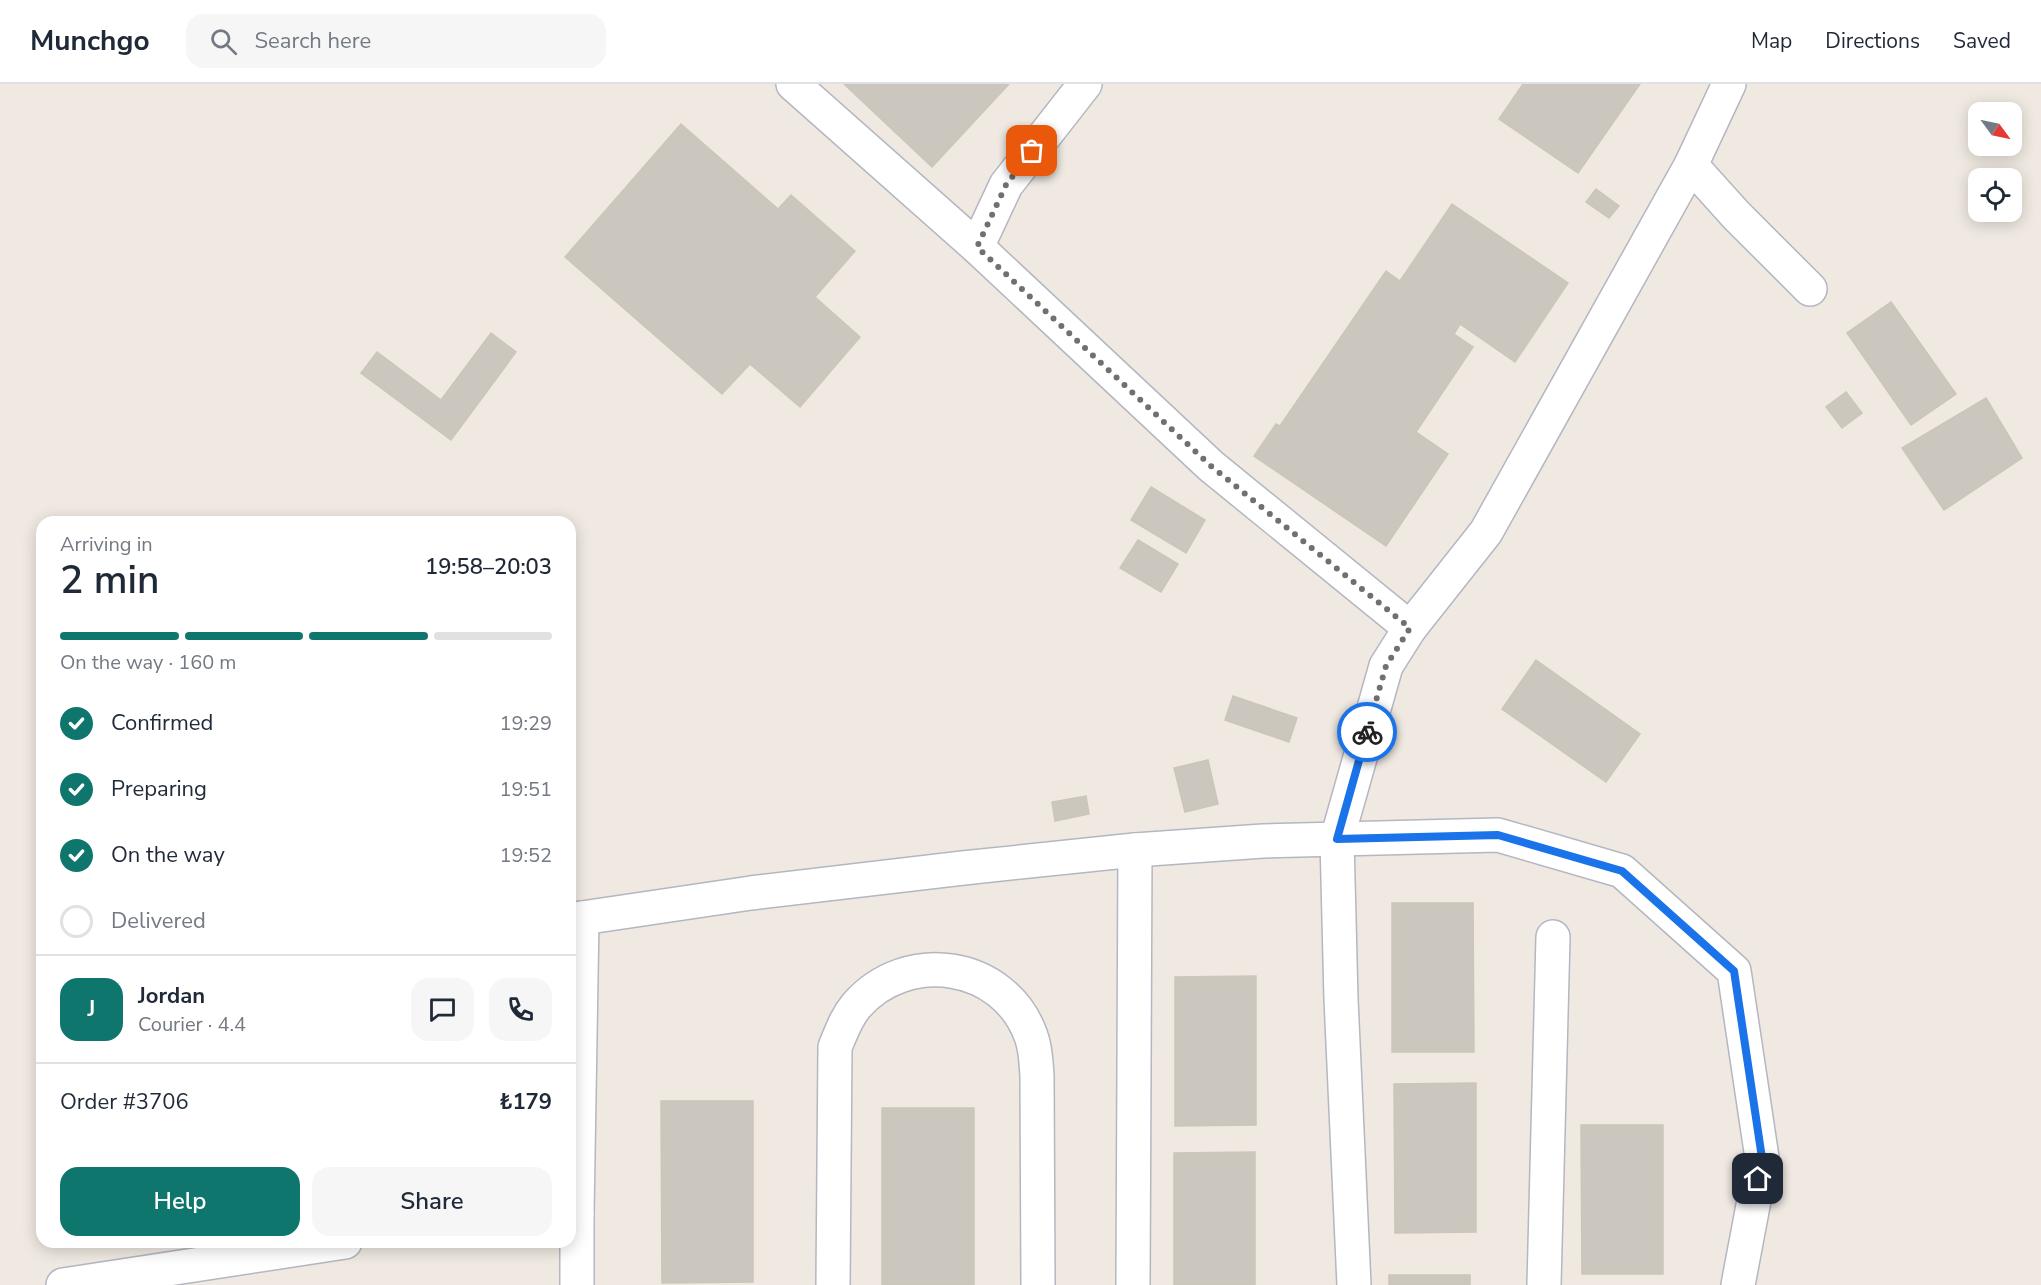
<!DOCTYPE html>
<meta charset="utf-8">
<style>
:root{--surface:#fff;--page:#f6f6f7;--text:#1f2937;--muted:#747a83;--line:#e0e1e3;--accent:#0f766e}
body{margin:0;font-family:"Nunito Sans",sans-serif;background:var(--page);color:var(--text);height:100vh;display:flex;flex-direction:column;font-size:22px;white-space:nowrap}
*{box-sizing:border-box;margin:0}
p{font-size:20px;color:var(--muted)}
.icon{flex:none;width:33px;height:33px;fill:none;stroke:currentColor;stroke-width:2;stroke-linecap:round;stroke-linejoin:round}
.map{position:relative;flex:1;overflow:hidden}
.drawer{position:absolute;left:36px;top:432px;width:540px;height:732px;display:flex;flex-direction:column;background:var(--surface);border-radius:18px;box-shadow:0 3px 15px #0003}
.drawer>*{flex:none}
.needle{width:39px;rotate:123deg}
.fabs{position:absolute;left:1968px;top:18px;display:grid;gap:12px}
.fabs a{display:grid;place-items:center;width:54px;height:54px;border-radius:12px;background:var(--surface);box-shadow:0 3px 15px #0003;font-size:30px}
.pin{position:absolute;display:grid;place-items:center;width:51px;height:51px;color:#fff;margin:-26px;border-radius:12px;box-shadow:0 3px 9px #0006}
.courier{position:absolute;display:grid;place-items:center;width:60px;height:60px;margin:-30px;border:4px solid #1a73e8;border-radius:50%;background:#fff;color:#222;box-shadow:0 2px 8px #0007}
.head em{font-style:normal;font-weight:600}
.head div{display:flex;flex-direction:column-reverse}
.head{display:flex;align-items:center;justify-content:space-between;height:102px;padding:0 24px}
h1{font-size:39px;font-weight:600;line-height:45px}
.bar{display:grid;grid-template-columns:repeat(4,1fr);gap:9px 6px;align-content:center;height:72px;padding:0 24px}
.bar i{height:8px;border-radius:4px;background:var(--line)}
.bar .on{background:var(--accent)}
.bar p{grid-column:span 4}
.line{display:flex;align-items:center;gap:15px;padding:0 24px;border-top:2px solid var(--line)}
.line div{flex:1}
.round{display:grid;place-items:center;flex:none;width:63px;height:63px;border-radius:18px;background:var(--page)}
ol{padding:0 24px;list-style:none}
li{display:flex;align-items:center;gap:18px;height:66px}
li p{margin-inline-start:auto}
li .icon{padding:6px;border-radius:50%;background:var(--accent);color:#fff;stroke-width:4}
li:last-child{color:var(--muted)}
li i{width:33px;height:33px;border:3px solid var(--line);border-radius:50%}
.action{display:flex;gap:12px;margin-top:auto;padding:12px 24px}
.action a{flex:1;height:69px;border-radius:18px;background:var(--accent);color:#fff;font-size:24px;font-weight:600;line-height:69px;text-align:center}
.action a+a{background:var(--page);color:var(--text)}
header{display:flex;align-items:center;gap:36px;box-sizing:border-box;height:84px;padding:0 30px;background:var(--surface);border-bottom:2px solid var(--line)}
header strong{font-size:28px}
nav{display:flex;gap:33px;margin-inline-start:auto;font-size:21px}
.search{width:420px;height:54px;background:var(--page);display:flex;align-items:center;gap:15px;box-sizing:border-box;padding:0 21px;border-radius:18px;color:var(--muted);font-size:22px}
.map>svg:first-child{display:block}
</style>
<header>
<strong>Munchgo</strong>
<div class="search"><svg class="icon" aria-label="search" viewBox="0 0 24 24"><circle cx="10" cy="10" r="6"/><path d="M15 15l6 6"/></svg>Search here</div>
<nav><a>Map</a><a>Directions</a><a>Saved</a></nav>
</header>
<div class="map">
<svg width="2041" height="1201" viewBox="0 0 2041 1201">
<rect width="100%" height="100%" fill="#efe9e1"/>
<g fill="#cbc7bf" stroke="#cbc5ba" stroke-width="1.5">
<path d="M844 0H1009L932 83Z"/>
<path d="M1523 0H1640L1578 89 1499 35Z"/>
<path d="M681 40 778 125 791 111 855 167 815 213 860 253 800 323 750 280 722 310 565 173Z"/>
<path d="M1596 105 1619 122 1609 134 1586 118Z"/>
<path d="M1452 120 1568 199 1515 278 1460 240 1454 250 1473 263 1416 348 1448 370 1386 462 1254 372 1276 340 1280 342 1386 187 1400 197Z"/>
<path d="M1891 218 1956 310 1911 341 1847 249Z"/>
<path d="M491 249 516 268 451 356 361 289 377 268 441 316Z"/>
<path d="M1846 308 1862 329 1842 344 1826 323Z"/>
<path d="M1986 314 2022 374 1944 426 1902 364Z"/>
<path d="M1151 403 1205 436 1186 469 1131 436Z"/>
<path d="M1138 456 1178 480 1161 508 1120 484Z"/>
<path d="M1536 576 1640 650 1606 698 1502 625Z"/>
<path d="M1233 612 1297 634 1289 658 1225 636Z"/>
<path d="M1208 676 1218 720 1185 728 1174 684Z"/>
<path d="M1086 712 1089 730 1055 737 1052 718Z"/>
<path d="M1392 819H1473L1474 968H1392Z"/>
<path d="M1256 892V1041L1175 1042V893Z"/>
<path d="M1476 999V1148L1395 1149 1394 1000Z"/>
<path d="M661 1017H753V1198L662 1199Z"/>
<rect x="882" y="1024" width="92" height="177"/>
<path d="M1581 1041H1663V1190H1582Z"/>
<path d="M1255 1068V1201H1174V1069Z"/>
<rect x="1389" y="1191" width="81" height="10"/>
</g>
<g fill="none" stroke-linecap="round" stroke-linejoin="round">
<defs>
<g id="minor">
<path d="M793 0 977 163"/>
<path d="M1085 0 1006 101 977 163 1211 382 1410 544"/>
<path d="M1729 0 1691 81 1736 131 1810 205"/>
<path d="M582 834 751 809 963 784 1135 766 1263 757 1498 751 1622 787 1734 887 1762 1074 1738 1201"/>
<path d="M570 836 582 834 577 1130 570 1131"/>
<path d="M577 1130V1201"/>
<path d="M63 1201 345 1158"/>
<path d="M833 1201 835 963C841 949 846 934 856 922 906 864 1004 877 1031 952 1036 965 1036 979 1037 992L1038 1201"/>
<path d="M1133 1201 1135 766"/>
<path d="M1354 1201 1341 915 1337 755 1386 582 1410 544 1486 448 1691 81"/>
<path d="M1544 1201 1553 853"/>
</g>
</defs>
<use href="#minor" stroke="#b4b7c1" stroke-width="36"/>
<use href="#minor" stroke="#fff" stroke-width="33"/>
</g>
<g fill="none" stroke-linecap="round" stroke-linejoin="round">
<path stroke="#726f6d" stroke-width="6" stroke-dasharray="0 10.8" d="M1032 67 1006 101 977 163 1211 382 1410 544 1386 582 1367 648"/>
<path stroke="#1a73e8" stroke-width="8" d="M1367 648 1337 755 1498 751 1622 787 1734 887 1762 1074 1758 1095"/>
</g>
</svg>
<div class="fabs">
<a><svg class="needle" viewBox="-14 -14 28 28"><path d="M0-13l5 13h-10z" fill="#e53935"/><path d="M0 13l5-13h-10z" fill="#747a83"/></svg></a>
<a><svg class="icon" aria-label="locate" viewBox="0 0 24 24"><circle cx="12" cy="12" r="6"/><path d="M12 2v4M12 18v4M2 12h4M18 12h4"/></svg></a>
</div>
<div class="pin" style="left:1032px;top:67px;background:#ea580c"><svg class="icon" aria-label="bag" viewBox="0 0 24 24"><path d="M5 8h14l-1 12H6zM9 8a3 3 0 0 1 6 0"/></svg></div>
<div class="pin" style="left:1758px;top:1095px;background:#1f2937"><svg class="icon" aria-label="home" viewBox="0 0 24 24"><path d="M3 11l9-7 9 7M6 9v11h12V9"/></svg></div>
<div class="courier" style="left:1367px;top:648px"><svg class="icon" aria-label="bike" viewBox="0 0 24 24"><circle cx="6" cy="16" r="4"/><circle cx="18" cy="16" r="4"/><path d="M6 16l4-8h5l3 8M10 8l3 8H6M13 5h3"/></svg></div>
<section class="drawer">
<div class="head"><div><h1>2 min</h1><p>Arriving in</p></div><em>19:58–20:03</em></div>
<div class="bar"><i class="on"></i><i class="on"></i><i class="on"></i><i></i><p>On the way · 160 m</p></div>
<ol>
<li><svg class="icon" aria-label="check" viewBox="0 0 24 24"><path d="M5 12l5 5 9-10"/></svg>Confirmed<p>19:29</p></li>
<li><svg class="icon" aria-label="check" viewBox="0 0 24 24"><path d="M5 12l5 5 9-10"/></svg>Preparing<p>19:51</p></li>
<li><svg class="icon" aria-label="check" viewBox="0 0 24 24"><path d="M5 12l5 5 9-10"/></svg>On the way<p>19:52</p></li>
<li><i></i>Delivered</li>
</ol>
<div class="line" style="height:108px"><b class="round" style="background:var(--accent);color:#fff">J</b><div><b>Jordan</b><p>Courier · 4.4</p></div><a class="round"><svg class="icon" aria-label="chat" viewBox="0 0 24 24"><path d="M4 5h16v11H9l-5 4z"/></svg></a><a class="round"><svg class="icon" aria-label="phone" viewBox="0 0 24 24"><path d="M5 4h4l2 5-3 2q2 4 5 5l2-3 5 2v4C11 20 4 13 5 4z"/></svg></a></div>
<div class="line" style="height:78px"><div>Order #3706</div><b>₺179</b></div>
<div class="action"><a>Help</a><a>Share</a></div>
</section>
</div>
